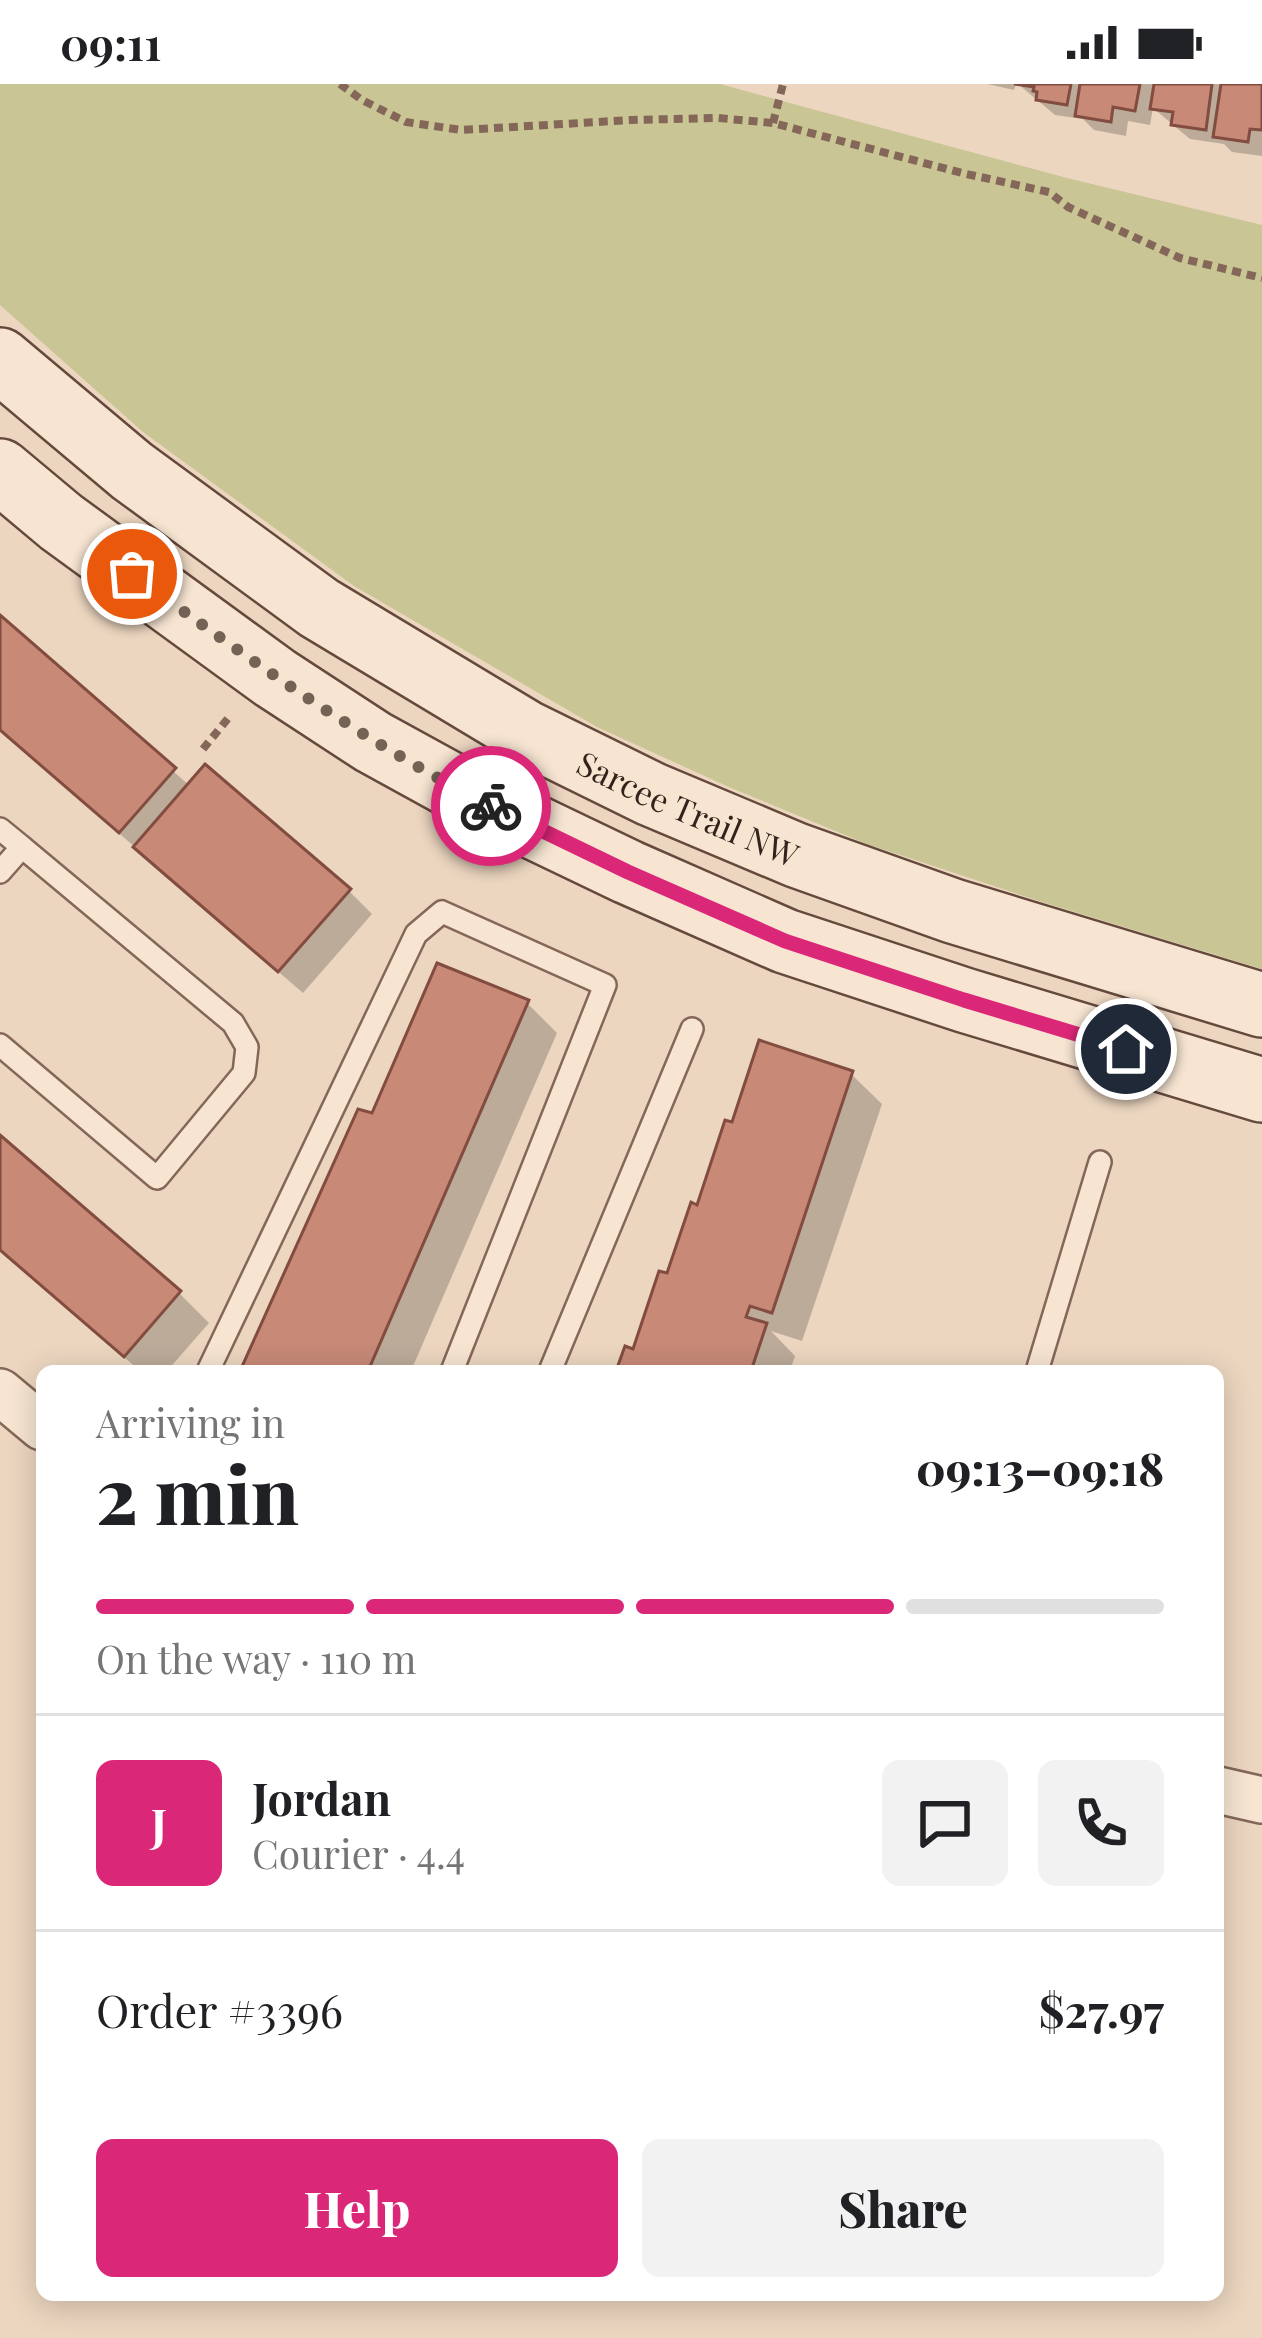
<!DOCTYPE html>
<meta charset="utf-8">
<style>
:root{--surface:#fff;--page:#f2f2f2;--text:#202124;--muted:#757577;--line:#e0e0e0;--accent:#db2777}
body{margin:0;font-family:"Playfair Display",serif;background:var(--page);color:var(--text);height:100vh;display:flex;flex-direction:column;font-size:45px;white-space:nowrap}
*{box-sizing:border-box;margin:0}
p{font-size:39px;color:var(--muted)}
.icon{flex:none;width:66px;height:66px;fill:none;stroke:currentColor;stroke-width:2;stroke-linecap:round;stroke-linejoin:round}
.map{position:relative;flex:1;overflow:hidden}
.side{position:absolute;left:36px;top:1281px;width:1188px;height:936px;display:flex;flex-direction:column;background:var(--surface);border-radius:18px;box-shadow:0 6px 30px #0003}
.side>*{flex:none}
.pin{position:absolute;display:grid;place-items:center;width:102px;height:102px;color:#fff;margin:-51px;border:6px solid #fff;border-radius:50%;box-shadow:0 3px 12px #0007}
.courier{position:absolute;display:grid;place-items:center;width:120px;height:120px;margin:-60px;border:9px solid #db2777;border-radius:50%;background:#fff;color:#222;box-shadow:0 3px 15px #0007}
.summary em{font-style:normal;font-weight:800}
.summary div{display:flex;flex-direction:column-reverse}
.summary{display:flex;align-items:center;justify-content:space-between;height:204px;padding:0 60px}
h1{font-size:78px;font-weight:800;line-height:90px}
.bar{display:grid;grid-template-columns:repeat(4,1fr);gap:18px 12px;align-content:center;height:144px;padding:0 60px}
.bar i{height:15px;border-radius:9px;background:var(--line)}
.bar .current{background:var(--accent)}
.bar p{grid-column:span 4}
.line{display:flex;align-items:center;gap:30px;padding:0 60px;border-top:3px solid var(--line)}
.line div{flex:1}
.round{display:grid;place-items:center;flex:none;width:126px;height:126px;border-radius:18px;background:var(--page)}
.primary-button{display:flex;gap:24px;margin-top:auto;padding:24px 60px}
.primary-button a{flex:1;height:138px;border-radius:18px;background:var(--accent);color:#fff;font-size:48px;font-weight:800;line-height:138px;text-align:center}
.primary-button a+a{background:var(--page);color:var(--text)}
.status{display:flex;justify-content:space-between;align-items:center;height:84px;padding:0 60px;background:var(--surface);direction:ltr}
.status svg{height:33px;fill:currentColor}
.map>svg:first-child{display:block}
</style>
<div class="status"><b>09:11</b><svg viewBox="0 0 49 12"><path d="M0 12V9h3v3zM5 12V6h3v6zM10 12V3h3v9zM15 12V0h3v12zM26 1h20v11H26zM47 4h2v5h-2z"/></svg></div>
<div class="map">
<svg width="1262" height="2254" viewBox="0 0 1262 2254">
<rect width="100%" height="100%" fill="#ecd6c0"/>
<path fill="#c9c594" d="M0 0H720L1067 94 1262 141V885L1039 817 867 760 731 704 597 643 354 502 143 348 0 221Z"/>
<g fill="#0003">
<path d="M987 0H1016L1014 6Z"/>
<path d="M1018 0H1262V72L1232 68 1224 60 1190 55 1153 24 1150 41 1128 37 1126 52 1094 46 1083 35 1055 31Z"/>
<path d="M0 535 190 702 349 807 372 830 303 909 0 646Z"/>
<path d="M527 919 557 949 411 1287H243L373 1033Z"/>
<path d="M851 990 882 1020 802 1257 771 1247 795 1272 790 1287H619L635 1269 734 1042Z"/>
<path d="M0 1055 179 1209 209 1239 167 1287H140L0 1166Z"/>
</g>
<g fill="#c88977" stroke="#824d40" stroke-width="3">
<path d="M1014 0H1071L1067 21 1036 16 1037 8 1033 7 1034 3Z"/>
<path d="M1080 0H1140L1135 27 1113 23 1111 38 1075 32Z"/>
<path d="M1154 0H1212L1206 46 1171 41 1173 28 1150 25Z"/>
<path d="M1221 0H1262V46L1250 45 1248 58 1213 53Z"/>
<path d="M0 531 176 684 119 749 0 646Z"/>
<path d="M205 680 351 805 278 888 133 763Z"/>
<path d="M437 879 529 916 368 1287H240L358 1025 372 1029Z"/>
<path d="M759 956 853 987 772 1229 750 1222 746 1233 767 1239 751 1287H616L625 1262 633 1265 659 1187 667 1189 691 1118 697 1121 725 1036 732 1038Z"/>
<path d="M0 1051 181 1207 124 1273 0 1166Z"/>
</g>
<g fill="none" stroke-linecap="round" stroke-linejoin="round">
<defs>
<g id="service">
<path d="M0 745 22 763"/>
<path d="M0 788 22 763 233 939 247 963 244 989 157 1094 0 961"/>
<path d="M208 1287 416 850 442 828 605 901 452 1287"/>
<path d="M550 1287 692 945"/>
<path d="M1037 1287 1100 1078"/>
</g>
<g id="minor">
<path d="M0 1308 42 1343"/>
<path d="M1218 1706 1262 1716"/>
</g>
<g id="secondary">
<path id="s1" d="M0 276 132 387 319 524 525 648 651 710 796 771 953 827 1262 921"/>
<path d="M0 387 61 438 275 594 373 658 484 719 628 788 785 857 964 916 1262 1006"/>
</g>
</defs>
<use href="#service" stroke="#846759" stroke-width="26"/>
<use href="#minor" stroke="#846759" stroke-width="50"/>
<use href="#secondary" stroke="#65493c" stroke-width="68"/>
<g stroke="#846759" stroke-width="8" stroke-dasharray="9 6" stroke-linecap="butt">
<path d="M340 0 362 16 406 38 461 46 631 36 718 34 773 39 962 89 1049 108 1068 123 1180 174 1262 194"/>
<path d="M773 39 783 0"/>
<path d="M203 665 230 632"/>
</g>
<use href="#service" stroke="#f7e5d2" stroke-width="21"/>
<use href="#minor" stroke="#f7e5d2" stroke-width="45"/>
<use href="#secondary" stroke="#f7e5d2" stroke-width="63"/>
</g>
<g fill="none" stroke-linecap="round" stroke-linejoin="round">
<path stroke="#746255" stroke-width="12" stroke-dasharray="0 21.6" d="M132 490C248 574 363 658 491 722"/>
<path stroke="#db2777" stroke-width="15" d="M491 722 628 788 785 857 964 916 1126 965"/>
</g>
<g text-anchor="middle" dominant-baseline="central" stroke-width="12" stroke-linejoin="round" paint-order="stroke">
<g font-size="33" fill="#34231c" stroke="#f3e2cf">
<text stroke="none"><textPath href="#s1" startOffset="825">Sarcee Trail NW</textPath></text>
</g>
</g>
</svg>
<div class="pin" style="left:132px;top:490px;background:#ea580c"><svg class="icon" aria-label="bag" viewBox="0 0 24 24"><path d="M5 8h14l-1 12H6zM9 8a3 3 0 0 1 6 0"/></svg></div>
<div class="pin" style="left:1126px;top:965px;background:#1f2937"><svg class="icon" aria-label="home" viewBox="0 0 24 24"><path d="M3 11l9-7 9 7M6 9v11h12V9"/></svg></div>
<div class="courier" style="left:491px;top:722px"><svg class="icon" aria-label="bike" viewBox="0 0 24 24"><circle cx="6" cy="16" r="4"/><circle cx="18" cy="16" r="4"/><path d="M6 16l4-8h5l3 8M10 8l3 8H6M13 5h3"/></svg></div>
<section class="side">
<div class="summary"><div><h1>2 min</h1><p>Arriving in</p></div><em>09:13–09:18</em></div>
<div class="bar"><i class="current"></i><i class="current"></i><i class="current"></i><i></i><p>On the way · 110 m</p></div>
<div class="line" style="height:216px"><b class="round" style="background:var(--accent);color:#fff">J</b><div><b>Jordan</b><p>Courier · 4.4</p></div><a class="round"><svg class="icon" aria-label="chat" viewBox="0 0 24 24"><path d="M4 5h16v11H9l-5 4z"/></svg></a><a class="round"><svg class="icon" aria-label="phone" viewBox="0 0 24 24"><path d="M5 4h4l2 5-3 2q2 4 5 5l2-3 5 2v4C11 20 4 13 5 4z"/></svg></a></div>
<div class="line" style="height:156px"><div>Order #3396</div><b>$27.97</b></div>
<div class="primary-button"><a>Help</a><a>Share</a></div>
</section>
</div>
